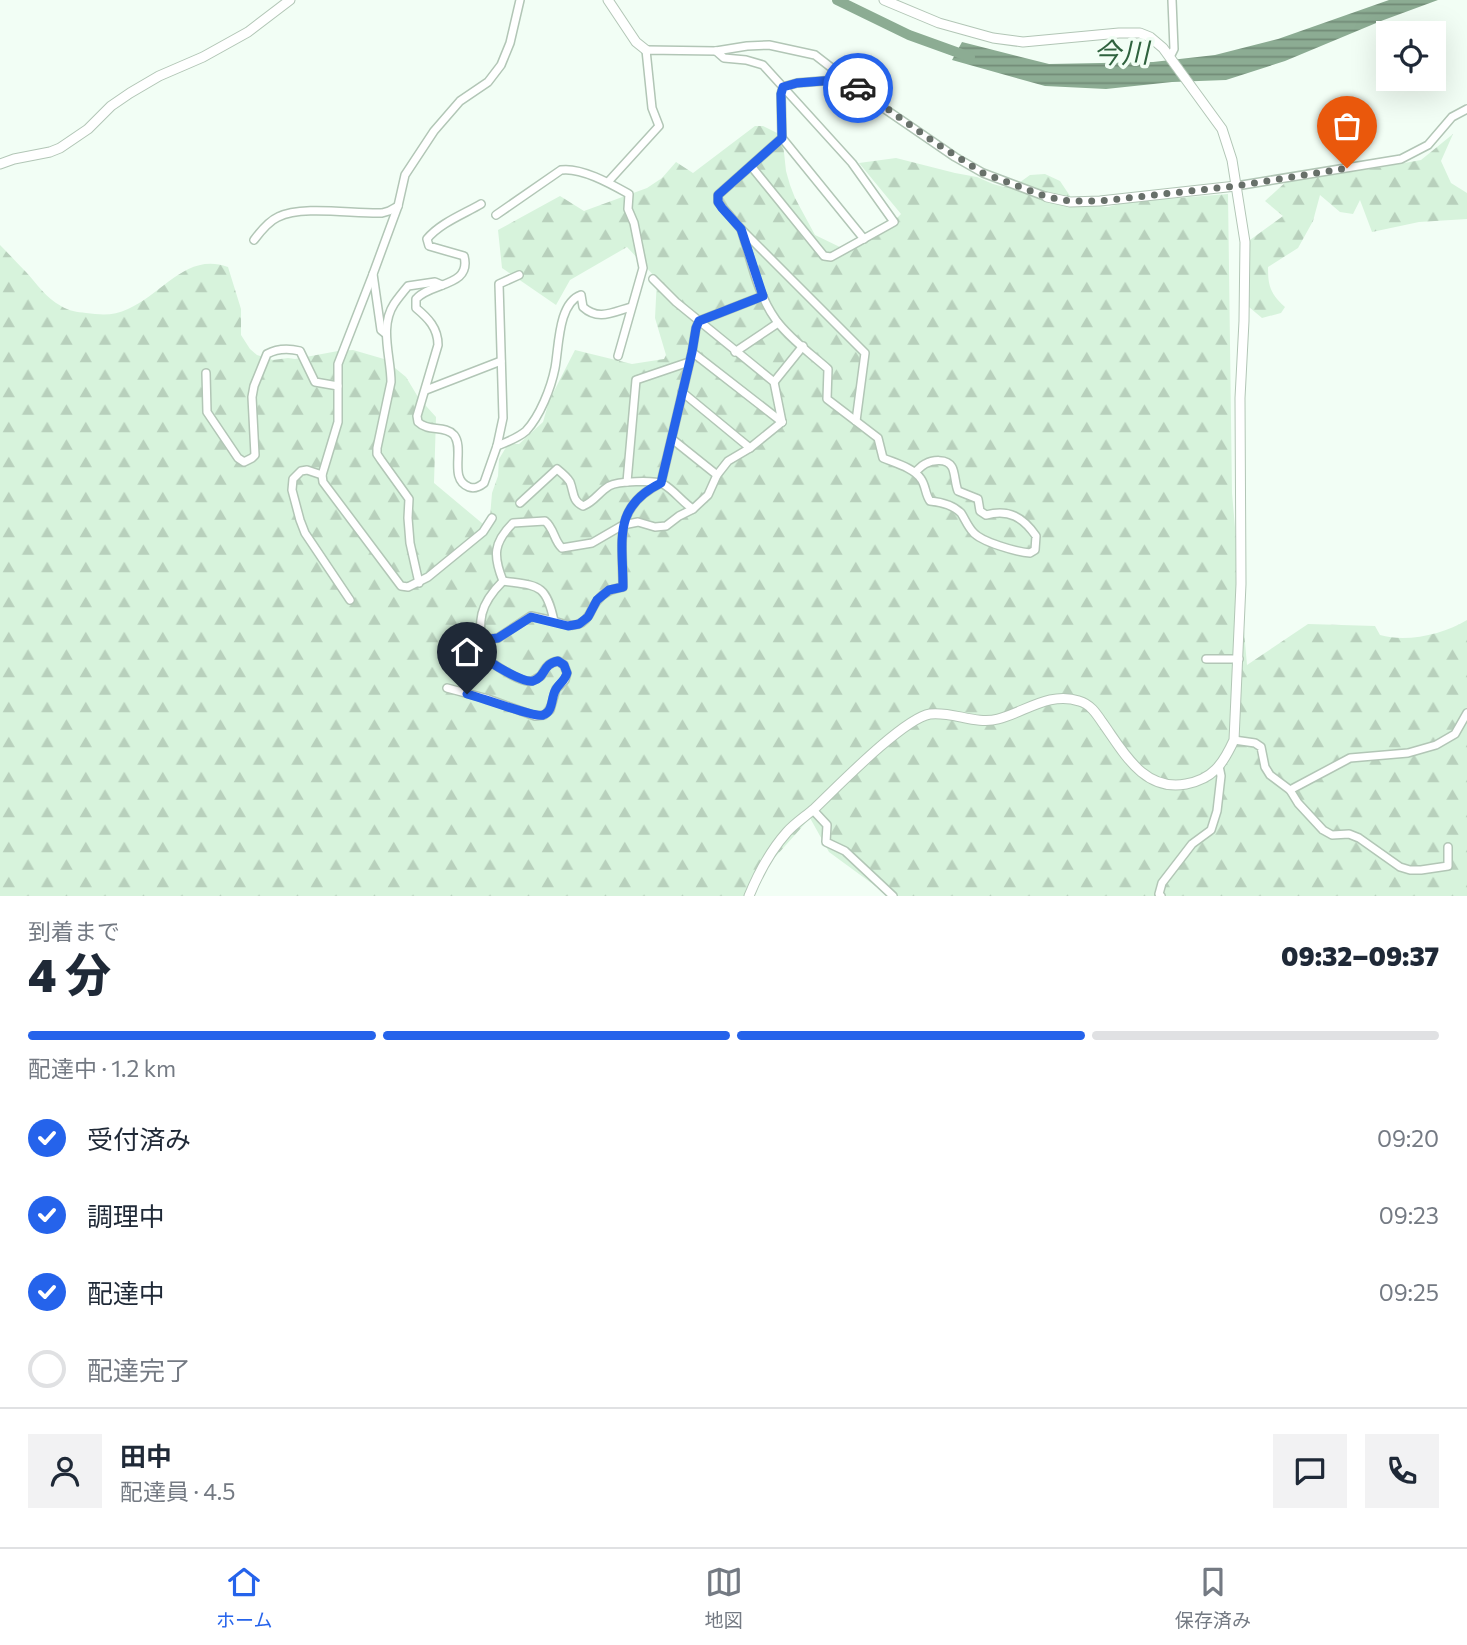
<!DOCTYPE html>
<html lang="ja">
<meta charset="utf-8">
<style>
:root{--surface:#fff;--page:#f2f2f3;--text:#1f2937;--muted:#747a83;--line:#e0e1e3;--accent:#2563eb}
body{margin:0;font-family:Commissioner,"Noto Sans JP",sans-serif;background:var(--page);color:var(--text);height:100vh;display:flex;flex-direction:column;font-size:26px;white-space:nowrap}
*{box-sizing:border-box;margin:0}
p{font-size:23px;color:var(--muted)}
.icon{flex:none;width:38px;height:38px;fill:none;stroke:currentColor;stroke-width:2;stroke-linecap:round;stroke-linejoin:round}
.map{position:relative;height:896px;overflow:hidden}
.panel{display:flex;flex-direction:column;background:var(--surface);flex:1}
.panel>*{flex:none}
.fabs{position:absolute;left:1376px;top:21px;display:grid;gap:14px}
.fabs a{display:grid;place-items:center;width:70px;height:70px;border-radius:0px;background:var(--surface);box-shadow:0 7px 28px #0002;font-size:35px}
.pin{position:absolute;display:grid;place-items:center;width:60px;height:60px;color:#fff;margin:-72px -30px;border-radius:50% 50% 50% 0;rotate:-45deg;box-shadow:0 0 7px #0007}
.pin .icon{rotate:45deg}
.courier{position:absolute;display:grid;place-items:center;width:70px;height:70px;margin:-35px;border:5px solid #2563eb;border-radius:50%;background:#fff;color:#222;box-shadow:0 2px 9px #0007}
.summary em{font-style:normal;font-weight:800}
.summary div{display:flex;flex-direction:column-reverse}
.summary{display:flex;align-items:center;justify-content:space-between;height:119px;padding:0 28px}
h1{font-size:46px;font-weight:800;line-height:52px}
.bar{display:grid;grid-template-columns:repeat(4,1fr);gap:10px 7px;align-content:center;height:84px;padding:0 28px}
.bar i{height:9px;border-radius:5px;background:var(--line)}
.bar .active{background:var(--accent)}
.bar p{grid-column:span 4}
.line{display:flex;align-items:center;gap:18px;padding:0 28px;border-top:2px solid var(--line)}
.line div{flex:1}
.round{display:grid;place-items:center;flex:none;width:74px;height:74px;border-radius:0px;background:var(--page)}
ol{padding:0 28px;list-style:none}
li{display:flex;align-items:center;gap:21px;height:77px}
li p{margin-inline-start:auto}
li .icon{padding:7px;border-radius:50%;background:var(--accent);color:#fff;stroke-width:4}
li:last-child{color:var(--muted)}
li i{width:38px;height:38px;border:4px solid var(--line);border-radius:50%}
.tabs{display:flex;justify-content:space-around;align-items:center;height:98px;border-top:2px solid var(--line);background:var(--surface);font-size:19px;color:var(--muted)}
.tabs a{display:grid;justify-items:center;gap:4px}
.tabs .active{color:var(--accent)}
.map>svg:first-child{display:block}
</style>
<div class="map">
<svg width="1467" height="896" viewBox="0 0 1467 896">
<defs>
<pattern id="forest-firs" width="22" height="20" patternUnits="userSpaceOnUse" patternTransform="scale(1.75)"><rect width="22" height="20" fill="#d7f3dc"/><path d="M5 1l3.5 6h-7zM16 11l3.5 6h-7z" fill="#b8d0bc"/></pattern>
<pattern id="water-rules" width="6" height="5" patternUnits="userSpaceOnUse" patternTransform="scale(1.75)"><rect width="6" height="5" fill="#8cac93"/><path d="M0 2.5h6" fill="none" stroke="#728c77"/></pattern>
</defs>
<rect width="100%" height="100%" fill="#f2fef5"/>
<g fill="url(#forest-firs)">
<path d="M755 126H763L779 134 783 143 786 171 790 185 795 198 815 235 844 249 890 225 901 214 859 163 896 158 955 173 977 177 993 184 1004 187H1013L1030 175 1045 174 1060 181 1072 199 1091 205 1108 207 1127 202 1228 194 1232 493 1247 665 1308 624 1375 626 1380 635C1407 643 1444 634 1467 620V896H889L829 852 810 818 760 874 752 896H0V245C9 254 17 263 26 272 37 284 46 298 61 306 69 311 77 312 86 313 101 315 114 316 128 309 163 294 186 252 228 267L241 309V335L250 349 257 355 273 360 288 358 295 359 338 351 353 350 384 359 406 377 418 397 436 417 434 483 489 529 492 493 498 476 499 459 508 444H519L543 422 549 401 575 350 632 364 664 359 666 355 655 318 657 279 627 247 570 280 556 305 502 268 498 230 560 196 584 211 647 188 662 178 676 162 693 173Z"/>
<path d="M1453 134 1441 161 1451 183 1467 193V219L1419 222 1372 232 1360 200 1353 214 1340 212 1320 195 1313 221 1298 248 1268 267C1268 286 1270 293 1285 307L1281 313 1262 318 1249 307 1250 240 1283 216 1265 201 1288 180 1382 167 1421 160Z"/>
</g>
<path fill="url(#water-rules)" d="M1389 0H1438L1381 21 1285 61 1226 80 1172 82 1106 89 1045 86 952 60 962 42 1049 64 1153 62 1215 55 1278 39Z"/>
<g fill="none" stroke-linecap="round" stroke-linejoin="round">
<path stroke="#8cac93" stroke-width="10" d="M837 0 909 35 970 57"/>
<defs>
<g id="minor">
<path d="M716 51 724 58 746 60 763 65 783 87 781 94 782 138 718 195V202L741 229 865 353 856 421"/>
<path d="M1170 57 1174 49 1172 0"/>
<path d="M782 138 864 239"/>
<path d="M751 166 824 256 831 257 894 222 852 163 783 87 797 83 847 79"/>
<path d="M608 182 659 126 652 108 646 50 716 51 747 46 769 45 815 55 882 107 955 157 983 173 1047 197"/>
<path d="M1236 186 1401 159 1428 145 1452 117 1467 109"/>
<path d="M481 204C464 214 440 223 427 239L429 246 464 256C472 287 431 282 416 299V308C428 318 438 328 438 345L417 416 418 422C428 432 445 425 454 435 465 449 448 479 469 487 475 489 479 487 484 483L497 446 503 418 499 284 519 275"/>
<path d="M496 215 561 170C581 167 611 184 629 194L628 209 634 223 643 268 618 356"/>
<path d="M741 229C751 259 757 294 776 320 789 338 811 354 828 369L827 399 878 438 883 458C895 463 914 468 921 479 926 486 925 494 930 501 940 502 953 505 961 513 965 519 968 527 973 532 981 542 1017 552 1030 553L1035 550 1036 536C1023 517 1009 509 986 515L980 511 978 499 958 491C955 484 955 472 952 467 947 458 932 460 925 464 921 466 918 470 915 472"/>
<path d="M254 240C260 232 269 221 278 217 302 205 353 214 382 213L389 211 398 206"/>
<path d="M653 279 676 302 774 382 782 422"/>
<path d="M386 334 381 330 373 274 398 206 405 175 434 131 460 101 488 82 501 65 510 43 520 0"/>
<path d="M692 352 782 422"/>
<path d="M735 352 778 323"/>
<path d="M206 373 207 412 238 458 244 462 252 458 255 455 252 397 254 386 267 354C278 348 288 348 300 351L315 382 338 386V422L322 475 323 482 401 586 408 587 428 577 483 532 492 518"/>
<path d="M774 382 803 346"/>
<path d="M338 386V364L373 274"/>
<path d="M426 390 501 361"/>
<path d="M682 392 750 448"/>
<path d="M672 439 717 475"/>
<path d="M497 446C507 442 518 438 526 431 540 416 551 388 555 368 559 347 558 303 581 295L583 307C598 321 613 312 631 307"/>
<path d="M322 475 307 470 301 471 293 479 292 490 300 520 305 533 350 600"/>
<path d="M627 482 636 380 689 362"/>
<path d="M520 503 557 469C562 473 567 477 570 482 574 492 572 501 583 506 594 502 599 492 609 486 618 481 654 480 663 484 674 490 682 502 693 509L708 495 717 475 728 461 750 448 782 422"/>
<path d="M503 581C538 586 546 583 554 621 568 626 580 629 589 615 592 610 594 604 598 600 605 591 613 589 623 587 623 541 612 507 661 483L692 352 696 328 699 321 763 296"/>
<path d="M503 581C493 556 493 543 513 523L545 521C554 528 554 541 562 548L592 543 623 525 638 522 655 527 666 526 679 516 693 509"/>
<path d="M419 583 410 543 408 518 409 499 381 460 377 454V448L391 382C391 357 379 327 394 304 398 298 403 292 408 286L435 282 442 285"/>
<path d="M481 640 498 638 531 616 554 621"/>
<path d="M1206 659H1239"/>
<path d="M447 688 488 699 535 716 544 715 550 710 556 689 565 680 567 673 564 665 558 661C548 663 545 668 541 676 539 677 533 681 531 681 520 683 489 662 482 654 479 619 478 606 503 581"/>
<path d="M1234 740 1255 743 1261 747 1265 767 1270 775 1290 790 1298 803 1323 830 1332 835 1349 834 1359 838 1400 867 1410 870H1421L1448 866V847"/>
<path d="M1290 790 1350 758 1408 753 1436 745 1455 734 1467 713"/>
<path d="M813 810 827 825 826 842 845 851 893 896"/>
<path d="M1161 896 1159 894 1162 883 1192 844 1211 830 1217 811 1221 776 1219 766"/>
</g>
<g id="tertiary">
<path d="M608 0 636 42 646 50"/>
<path d="M0 164 14 159 50 152 60 148 88 129 111 106 130 93 159 76 203 57 248 32 290 0"/>
<path d="M1047 197 1070 202 1100 201 1236 186"/>
<path d="M749 896C758 874 771 850 787 832 795 823 806 816 815 808 837 787 904 718 930 714 952 711 976 725 998 719 1025 712 1050 691 1079 701 1090 704 1096 713 1102 722 1123 751 1143 792 1186 784 1213 779 1223 764 1234 740L1241 584 1240 398 1244 321 1245 242 1232 160 1222 129 1163 48 1150 37 1140 33H1119L1023 42 993 38 939 23 884 0"/>
</g>
</defs>
<use href="#minor" stroke="#b2c6b6" stroke-width="10"/>
<use href="#tertiary" stroke="#b2c6b6" stroke-width="11"/>
<use href="#minor" stroke="#fff" stroke-width="7"/>
<use href="#tertiary" stroke="#fff" stroke-width="9"/>
</g>
<g fill="none" stroke-linecap="round" stroke-linejoin="round">
<path stroke="#68706a" stroke-width="7" stroke-dasharray="0 12.6" d="M858 88 937 144 983 173 1047 197 1070 201H1100L1236 186 1347 168"/>
<path stroke="#2563eb" stroke-width="9" d="M467 694C479 697 536 718 543 715 553 712 551 699 555 691 558 684 565 681 567 673L564 665 558 661C542 664 546 677 533 681 524 683 490 664 484 656 481 651 481 646 481 640L498 638 531 617 568 626 579 624 588 617 597 600 609 590 623 587C623 540 612 507 661 483L692 352 696 328 699 321 763 296 741 229 722 208 718 202V195L782 138 781 94 783 87 797 83 848 79 858 88"/>
</g>
<g text-anchor="middle" dominant-baseline="central" stroke-width="7" stroke-linejoin="round" paint-order="stroke">
<g font-size="28" font-style="italic" fill="#2f623e" stroke="#f2fef5">
<text transform="translate(1121 52) rotate(-1)">今川</text>
</g>
</g>
</svg>
<div class="fabs">
<a><svg class="icon" aria-label="locate" viewBox="0 0 24 24"><circle cx="12" cy="12" r="6"/><path d="M12 2v4M12 18v4M2 12h4M18 12h4"/></svg></a>
</div>
<div class="pin" style="left:1347px;top:168px;background:#ea580c"><svg class="icon" aria-label="bag" viewBox="0 0 24 24"><path d="M5 8h14l-1 12H6zM9 8a3 3 0 0 1 6 0"/></svg></div>
<div class="pin" style="left:467px;top:694px;background:#1f2937"><svg class="icon" aria-label="home" viewBox="0 0 24 24"><path d="M3 11l9-7 9 7M6 9v11h12V9"/></svg></div>
<div class="courier" style="left:858px;top:88px"><svg class="icon" aria-label="car" viewBox="0 0 24 24"><path d="M5 17H2v-5l4-1 3-4h7l3 4 3 1v5h-3M9 17h6M6 11h13"/><circle cx="7" cy="17" r="2"/><circle cx="17" cy="17" r="2"/></svg></div>
</div>
<section class="panel">
<div class="summary"><div><h1>4 分</h1><p>到着まで</p></div><em>09:32–09:37</em></div>
<div class="bar"><i class="active"></i><i class="active"></i><i class="active"></i><i></i><p>配達中 · 1.2 km</p></div>
<ol>
<li><svg class="icon" aria-label="check" viewBox="0 0 24 24"><path d="M5 12l5 5 9-10"/></svg>受付済み<p>09:20</p></li>
<li><svg class="icon" aria-label="check" viewBox="0 0 24 24"><path d="M5 12l5 5 9-10"/></svg>調理中<p>09:23</p></li>
<li><svg class="icon" aria-label="check" viewBox="0 0 24 24"><path d="M5 12l5 5 9-10"/></svg>配達中<p>09:25</p></li>
<li><i></i>配達完了</li>
</ol>
<div class="line" style="height:126px"><a class="round"><svg class="icon" aria-label="person" viewBox="0 0 24 24"><circle cx="12" cy="8" r="4"/><path d="M4 21q1-7 8-7t8 7"/></svg></a><div><b>田中</b><p>配達員 · 4.5</p></div><a class="round"><svg class="icon" aria-label="chat" viewBox="0 0 24 24"><path d="M4 5h16v11H9l-5 4z"/></svg></a><a class="round"><svg class="icon" aria-label="phone" viewBox="0 0 24 24"><path d="M5 4h4l2 5-3 2q2 4 5 5l2-3 5 2v4C11 20 4 13 5 4z"/></svg></a></div>
</section>
<nav class="tabs">
<a class="active"><svg class="icon" aria-label="home" viewBox="0 0 24 24"><path d="M3 11l9-7 9 7M6 9v11h12V9"/></svg>ホーム</a>
<a><svg class="icon" aria-label="map" viewBox="0 0 24 24"><path d="M3 6l6-2 6 2 6-2v14l-6 2-6-2-6 2zM9 4v14M15 6v14"/></svg>地図</a>
<a><svg class="icon" aria-label="saved" viewBox="0 0 24 24"><path d="M7 4h10v16l-5-4-5 4z"/></svg>保存済み</a>
</nav>
